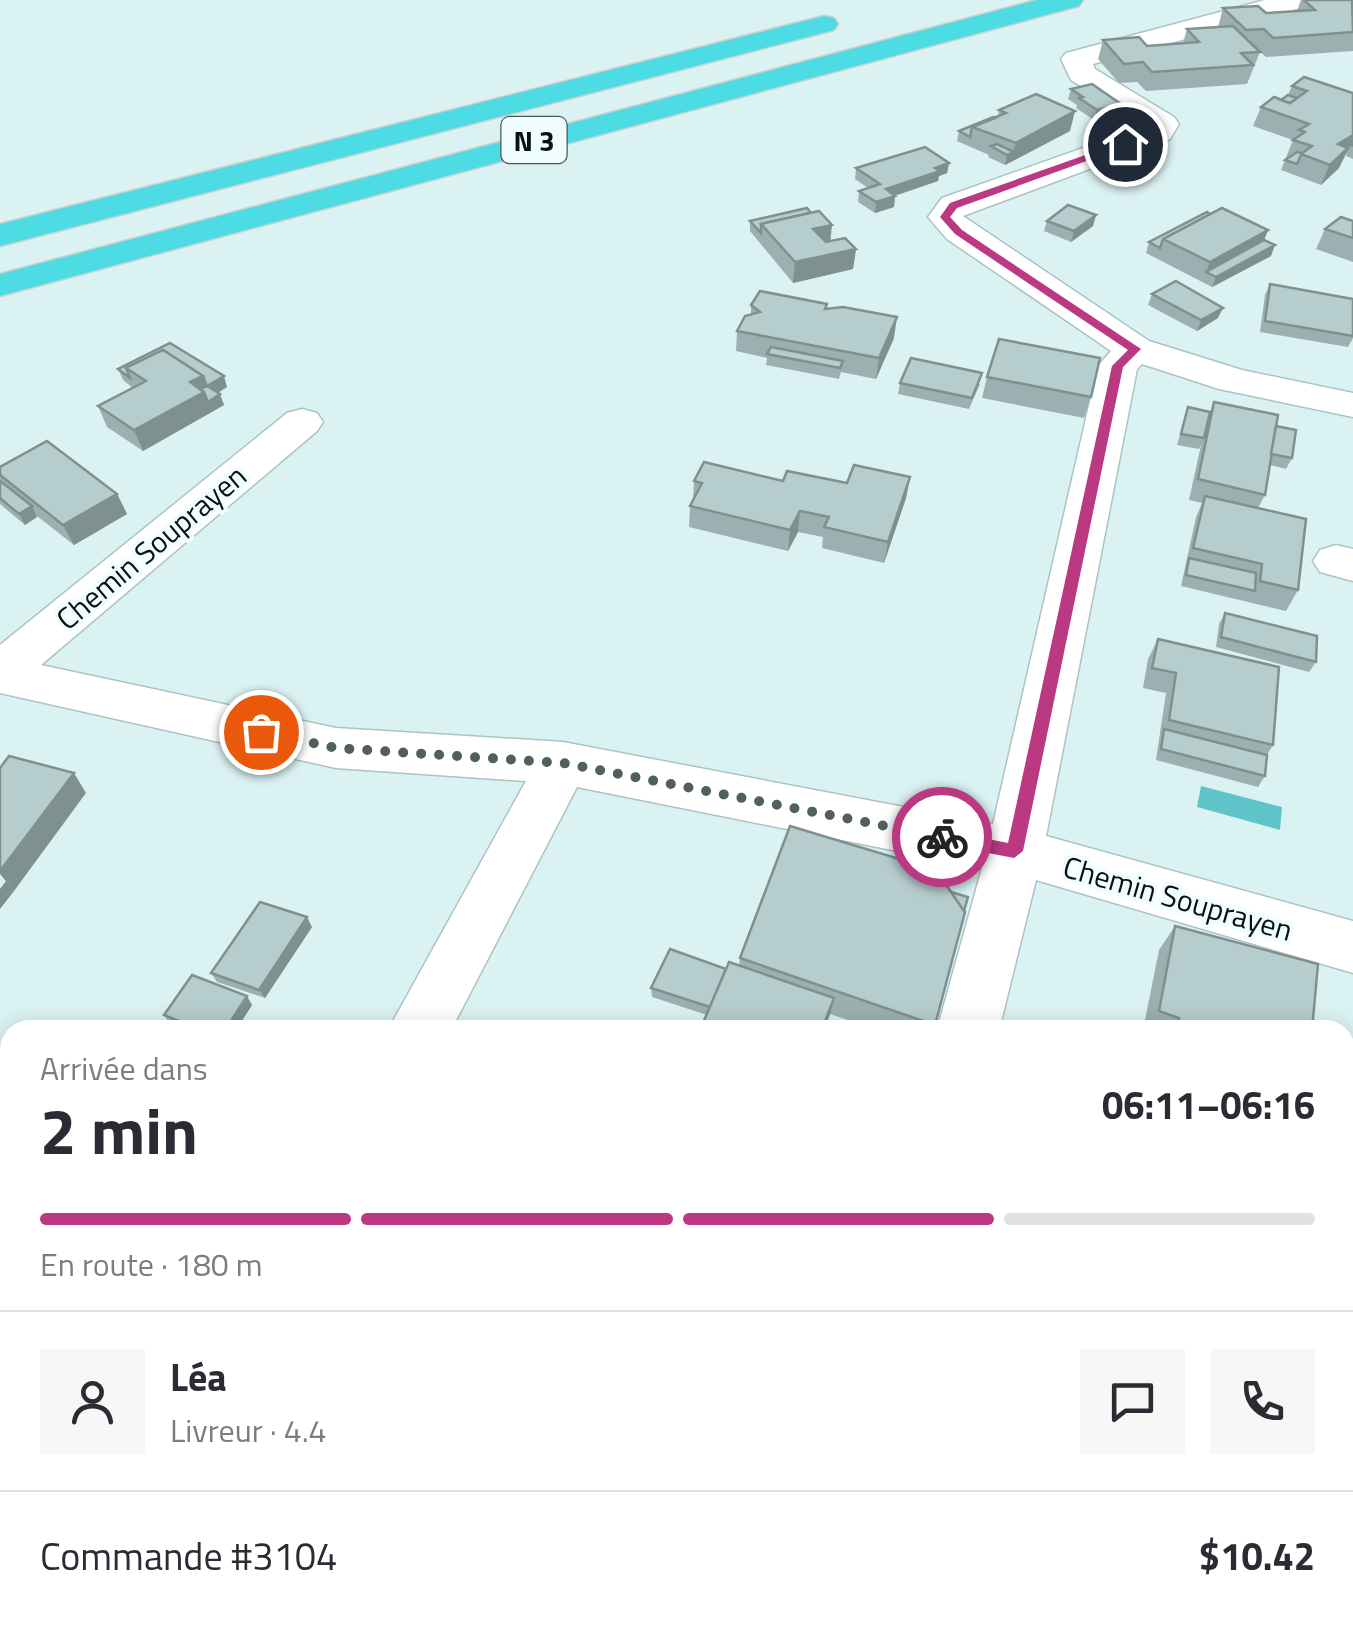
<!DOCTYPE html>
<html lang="fr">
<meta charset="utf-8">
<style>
:root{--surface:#fff;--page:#f7f7f7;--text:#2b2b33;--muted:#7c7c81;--line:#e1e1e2;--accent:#bb3982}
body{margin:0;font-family:"Titillium Web",sans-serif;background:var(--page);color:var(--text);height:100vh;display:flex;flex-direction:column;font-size:38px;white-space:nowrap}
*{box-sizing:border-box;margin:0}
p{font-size:32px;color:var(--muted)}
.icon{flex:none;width:55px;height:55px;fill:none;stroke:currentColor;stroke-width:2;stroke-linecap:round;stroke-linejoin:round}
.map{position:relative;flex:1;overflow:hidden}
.panel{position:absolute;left:0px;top:1020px;width:1355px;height:622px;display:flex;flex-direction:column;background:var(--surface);border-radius:30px 30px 0 0;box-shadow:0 5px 25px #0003}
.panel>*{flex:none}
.pin{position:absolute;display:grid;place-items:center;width:85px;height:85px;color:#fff;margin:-42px;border:5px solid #fff;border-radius:50%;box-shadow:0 2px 10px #0007}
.courier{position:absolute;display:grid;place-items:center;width:100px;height:100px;margin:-50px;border:8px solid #bb3982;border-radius:50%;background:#fff;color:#222;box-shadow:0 2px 12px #0007}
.head em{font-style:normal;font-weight:700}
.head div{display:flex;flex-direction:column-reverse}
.head{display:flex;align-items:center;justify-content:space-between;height:170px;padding:0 40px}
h1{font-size:65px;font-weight:700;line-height:75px}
.bar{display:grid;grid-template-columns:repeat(4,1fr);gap:15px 10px;align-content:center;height:120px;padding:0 40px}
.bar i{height:12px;border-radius:8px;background:var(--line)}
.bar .selected{background:var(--accent)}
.bar p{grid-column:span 4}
.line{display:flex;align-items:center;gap:25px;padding:0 40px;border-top:2px solid var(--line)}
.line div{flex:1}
.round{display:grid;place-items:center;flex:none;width:105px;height:105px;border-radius:0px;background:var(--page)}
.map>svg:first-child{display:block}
</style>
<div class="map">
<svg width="1353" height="1642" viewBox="0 0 1353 1642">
<rect width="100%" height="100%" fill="#dbf2f3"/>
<path fill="#5fc4c9" d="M1201 786 1282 807 1280 830 1197 807Z"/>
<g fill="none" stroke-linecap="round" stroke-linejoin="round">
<defs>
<g id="minor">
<path d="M1265 0H1311L1307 6 1093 64 1095 69 1174 117 1179 124 1170 139 963 216 1149 341 1242 370 1353 393V417L1219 389 1142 364 1137 369 1046 836 1353 921V973L1036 880 999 1030H937L982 868 577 787 451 1030H388L526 781 336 768 0 693V645L287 413 302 409 317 413 323 422 317 431 41 665 336 728 563 742 993 824 1098 366 1111 351 947 239 928 217 942 198 1145 126 1071 80 1061 59 1066 53Z"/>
<path d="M1336 545 1353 549V581L1320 572 1313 561 1320 550Z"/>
<path d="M772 1632H854L852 1642H770Z"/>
</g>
<g id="highway">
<path d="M1037 0H1083L1079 6 0 296V274Z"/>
<path d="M824 16 834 18 838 24 834 30 0 246V224Z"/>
</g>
</defs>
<use href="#minor" stroke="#acc3c4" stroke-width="3"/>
<use href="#highway" stroke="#cecfcf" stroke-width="3"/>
<use href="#minor" fill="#fff" fill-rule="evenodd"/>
<use href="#highway" fill="#4ddce3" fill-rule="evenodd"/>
</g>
<g fill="#9db0b1">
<path d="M1301 0 1353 1V51L1266 57 1256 48 1260 52 1247 84 1146 91 1137 82 1119 83 1098 59 1103 40 1147 46 1183 43 1187 29 1218 27 1223 8 1266 13 1297 11Z"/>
<path d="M1292 86 1353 93V159L1346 156 1347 153 1345 154 1339 168 1321 185 1281 170 1293 140 1253 126 1261 107 1281 100 1288 95Z"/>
<path d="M1071 89 1121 104 1118 114 1094 120 1076 108 1077 105 1068 99Z"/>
<path d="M999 110 1070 131 1005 165 988 157 989 155 957 141 959 131 998 116Z"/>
<path d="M949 163 947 173 939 176 938 181 895 196 894 207 875 213 858 202 859 191 868 188 855 179 856 168Z"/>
<path d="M1207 212 1268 230 1264 240 1271 256 1212 287 1146 253 1149 242Z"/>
<path d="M811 213 830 241 856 249 853 269 793 283 750 231V221Z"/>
<path d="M1096 215 1093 226 1071 242 1044 231 1047 221Z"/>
<path d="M1353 221V262L1316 249 1325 229Z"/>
<path d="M1270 284 1353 299V338L1348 347 1260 332 1265 295Z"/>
<path d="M1152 294 1218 318 1197 331 1148 305Z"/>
<path d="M827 304V309L894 338 876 379 841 372 839 379 766 365 767 358 736 351 737 331 751 315V305Z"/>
<path d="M170 343 227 387 218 393 224 405 143 451 107 427 98 406 133 388 123 380 118 369Z"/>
<path d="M987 377 1091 397 1084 418 982 398Z"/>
<path d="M900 383 980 384 969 409 898 394Z"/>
<path d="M1214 402 1276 426 1292 458 1286 469 1270 465 1265 495 1258 508 1298 590 1286 611 1181 586 1196 517 1202 503 1189 500 1201 445 1199 449 1177 445 1188 407 1210 412Z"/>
<path d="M0 467 117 494 127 514 74 545 37 516V517L25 525 0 504Z"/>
<path d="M910 477 906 498 884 563 822 548 823 537 798 532 788 551 689 527 690 506 693 499 694 481H783L847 483Z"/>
<path d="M1225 613 1316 662 1309 672 1216 647 1219 624Z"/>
<path d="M1158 639 1273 745 1267 755 1265 776 1258 787 1156 760 1166 693 1143 688 1148 659Z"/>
<path d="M1175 926 1312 1030H1143L1159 950Z"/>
<path d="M312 927 265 998 217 982 211 973Z"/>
<path d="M740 958 935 1025 933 1030H877L830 1014 824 1030H700L707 1015 652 997 651 988 739 965Z"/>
<path d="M252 1005 236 1030H185L170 1024 164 1015Z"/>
<path d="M1029 1632H1132L1130 1642H1036L1037 1637Z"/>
<path d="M1289 1632H1345L1353 1642H1290Z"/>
</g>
<g fill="#7f9090">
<path d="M1121 104 1118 114 1094 120 1097 110Z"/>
<path d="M1075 111 1070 131 1005 165 1007 155 1013 152 1016 143Z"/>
<path d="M1353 135V147L1350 146 1339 168 1321 185 1338 144Z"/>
<path d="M949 163 947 173 939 176 938 181 884 199 886 189Z"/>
<path d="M895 196 894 207 875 213 876 202Z"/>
<path d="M1096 215 1093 226 1071 242 1074 231Z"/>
<path d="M832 225 830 245 768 232Z"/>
<path d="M1268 230 1260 250 1206 272 1210 262Z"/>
<path d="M1275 245 1271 256 1212 287 1216 277Z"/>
<path d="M856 249 853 269 793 283 795 262Z"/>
<path d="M1223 308 1218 318 1197 331 1201 320Z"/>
<path d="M897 317 894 338 876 379 879 358Z"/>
<path d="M203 376 211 397 220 394 224 405 143 451 134 430 190 382Z"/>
<path d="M224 376 227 387 211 397 207 386Z"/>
<path d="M910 477 906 498 884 563 888 542Z"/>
<path d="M117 494 127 514 74 545 63 525Z"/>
<path d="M32 506 37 517 25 525 19 514Z"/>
<path d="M800 511 798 532 788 551 790 530Z"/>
<path d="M74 773 86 793 14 891 0 874V871Z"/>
<path d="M6 881 14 891 0 909V889Z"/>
<path d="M307 917 312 927 265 998 259 990Z"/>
<path d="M247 996 252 1005 236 1030H225Z"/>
<path d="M834 998 830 1015 824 1030H822Z"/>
<path d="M10 1350V1364L3 1361Z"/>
<path d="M67 1632H88L83 1642H62Z"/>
<path d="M496 1632H503L500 1642H493Z"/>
</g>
<g fill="#b6cdce" stroke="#7f9090" stroke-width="2.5">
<path d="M1304 0H1352L1353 32 1273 38 1264 29 1246 30 1223 8 1258 6 1266 13 1315 10Z"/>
<path d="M1233 26 1260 52 1241 53 1253 65 1152 72 1143 62 1124 64 1103 40 1139 37 1147 46 1199 42 1187 29Z"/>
<path d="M1304 77 1353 93V135L1338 144 1348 148 1330 165 1301 154 1312 146 1293 140 1305 132 1299 130 1309 124 1261 107 1274 97 1290 103 1307 91 1292 86Z"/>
<path d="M1092 84 1121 104 1097 110 1079 98 1083 97 1071 89Z"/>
<path d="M1036 94 1075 111 1016 143 972 127 1006 113 999 110Z"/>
<path d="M1288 95 1297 98 1290 103 1281 100Z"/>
<path d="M993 117 995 118 972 127 970 137 959 131Z"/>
<path d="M997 144 1014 152 1007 155 991 146Z"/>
<path d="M925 147 949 163 935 168 940 171 886 189 895 196 876 202 859 191 880 184 856 168Z"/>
<path d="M1297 152 1302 153 1297 164 1285 160Z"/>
<path d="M1068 205 1096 215 1074 231 1047 221Z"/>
<path d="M807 208 811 213 761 224V233L750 221Z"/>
<path d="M1222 208 1268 230 1210 262 1163 239Z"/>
<path d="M819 211 832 225 813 229 826 242 845 238 856 249 795 262 761 224Z"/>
<path d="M1207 212 1210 214 1163 239 1160 248 1149 242Z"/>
<path d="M1341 217 1353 221V238L1325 229Z"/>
<path d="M1264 240 1275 245 1216 277 1206 272Z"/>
<path d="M1176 281 1223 308 1201 320 1152 294Z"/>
<path d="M1270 284 1353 299V336L1265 321Z"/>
<path d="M760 291 827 304 825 309 843 307 897 317 879 358 737 331 745 316 760 312 751 305Z"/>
<path d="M999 339 1100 358 1091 397 987 377Z"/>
<path d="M170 343 224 376 207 386 203 376 163 350 126 368 130 378 118 369Z"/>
<path d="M771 347 843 361 840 368 767 354Z"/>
<path d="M163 350 203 376 190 382 204 392 134 430 98 406 146 381 126 368Z"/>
<path d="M911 358 982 373 972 398 900 383Z"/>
<path d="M207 386 220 394 208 402 204 392 200 389Z"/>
<path d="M1214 402 1278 415 1265 495 1198 479Z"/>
<path d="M1188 407 1210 412 1204 438 1181 434Z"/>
<path d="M1276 426 1296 430 1292 458 1271 454Z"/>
<path d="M47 441 117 494 63 525 0 475V467Z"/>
<path d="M704 462 783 481 787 471 847 483 854 465 910 477 888 542 824 527 829 517 800 511 790 530 690 506 702 483 694 481Z"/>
<path d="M0 481 32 506 19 514 0 498Z"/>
<path d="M1205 496 1306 519 1298 590 1260 581 1262 564 1193 548Z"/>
<path d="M1189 558 1256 573 1255 591 1186 575Z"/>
<path d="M1225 613 1317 636 1316 662 1221 637Z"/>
<path d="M1158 639 1279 667 1273 745 1169 720 1176 673 1152 668Z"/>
<path d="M1164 729 1267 755 1265 776 1161 749Z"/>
<path d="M9 756 74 773 0 871V768Z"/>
<path d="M790 826 936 870 965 912 935 1025 740 958Z"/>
<path d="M951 892 968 897 964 911Z"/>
<path d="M260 902 307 917 259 990 211 973Z"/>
<path d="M1175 926 1318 964 1312 1030H1177L1179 1018 1159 1011Z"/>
<path d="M670 949 726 969 710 1007 651 988Z"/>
<path d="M729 962 834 998 822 1029 812 1025 811 1030H700Z"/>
<path d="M192 975 247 996 225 1030H201L164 1015Z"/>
<path d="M0 1221 10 1225V1350L3 1361 0 1360Z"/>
<path d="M10 1446V1632H67L62 1642H0V1462Z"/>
<path d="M1345 1617 1353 1619V1642H1319L1318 1632H1345Z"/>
<path d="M292 1632H294L316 1642H288Z"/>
<path d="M294 1632H496L493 1642H317Z"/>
<path d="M1044 1632H1132L1130 1642H1061Z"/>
<path d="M1044 1636 1055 1642H1042Z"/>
</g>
<path fill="#bb3982" d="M1125 141 1128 146 957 208 950 217 962 230 1141 349 1123 367 1023 851 1014 858 942 844 934 837 942 830 1008 843 1112 366 1128 350 955 234 940 217 950 203Z"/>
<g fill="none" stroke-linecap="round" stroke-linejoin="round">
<path stroke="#525f5f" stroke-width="10" stroke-dasharray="0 18" d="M261 732 336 748 563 763 942 837"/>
</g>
<g text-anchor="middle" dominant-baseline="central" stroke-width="8" stroke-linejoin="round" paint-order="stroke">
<rect fill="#effdfe" stroke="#4d5757" stroke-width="2.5" x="501.5" y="117" width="65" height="46" rx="8"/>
<g font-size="28" font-weight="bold" fill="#081010">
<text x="534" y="140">N 3</text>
</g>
<g font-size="30" fill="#081010" stroke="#effdfe">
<text transform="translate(151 547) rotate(-40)">Chemin Souprayen</text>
<text transform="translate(1178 898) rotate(16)">Chemin Souprayen</text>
</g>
</g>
</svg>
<div class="pin" style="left:261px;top:732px;background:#ea580c"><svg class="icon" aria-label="bag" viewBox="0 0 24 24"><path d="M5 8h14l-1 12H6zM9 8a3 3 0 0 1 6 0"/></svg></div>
<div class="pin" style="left:1125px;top:144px;background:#1f2937"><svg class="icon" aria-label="home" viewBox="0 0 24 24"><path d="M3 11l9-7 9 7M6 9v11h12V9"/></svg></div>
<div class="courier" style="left:942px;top:837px"><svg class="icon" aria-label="bike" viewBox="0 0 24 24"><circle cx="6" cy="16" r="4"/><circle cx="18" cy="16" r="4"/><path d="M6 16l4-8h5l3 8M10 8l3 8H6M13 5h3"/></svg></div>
<section class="panel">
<div class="head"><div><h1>2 min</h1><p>Arrivée dans</p></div><em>06:11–06:16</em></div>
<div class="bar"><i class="selected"></i><i class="selected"></i><i class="selected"></i><i></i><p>En route · 180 m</p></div>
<div class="line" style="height:180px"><a class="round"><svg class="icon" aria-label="person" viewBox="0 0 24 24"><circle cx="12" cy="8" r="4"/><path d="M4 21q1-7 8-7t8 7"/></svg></a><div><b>Léa</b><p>Livreur · 4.4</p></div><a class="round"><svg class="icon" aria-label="chat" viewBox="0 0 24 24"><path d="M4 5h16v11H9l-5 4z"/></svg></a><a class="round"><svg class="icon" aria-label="phone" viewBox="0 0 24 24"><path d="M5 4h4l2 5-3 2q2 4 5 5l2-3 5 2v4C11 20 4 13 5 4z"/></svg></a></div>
<div class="line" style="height:130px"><div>Commande #3104</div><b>$10.42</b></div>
</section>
</div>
